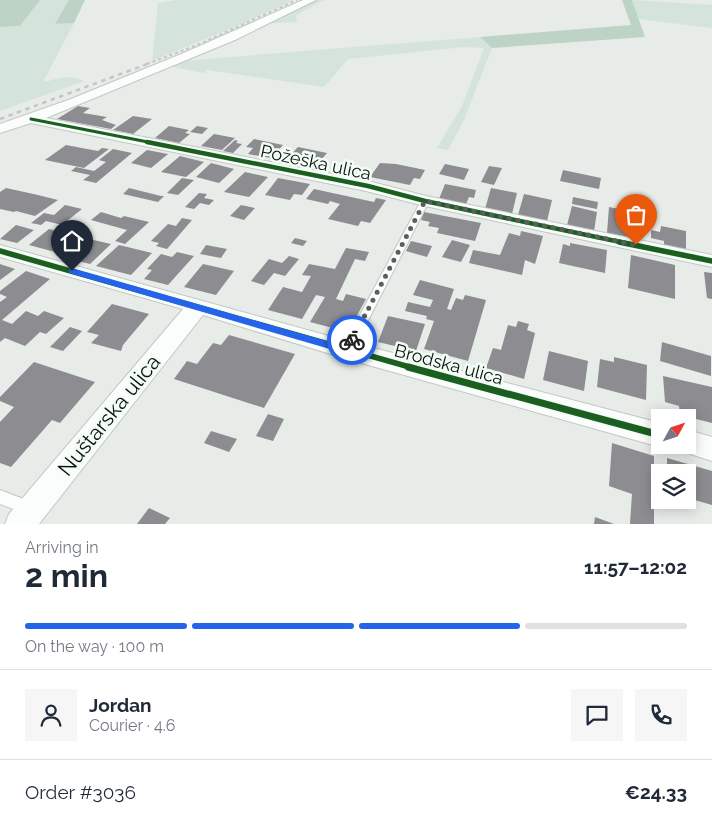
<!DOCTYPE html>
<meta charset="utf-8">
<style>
:root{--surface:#fff;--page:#f6f6f7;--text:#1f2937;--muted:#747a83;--line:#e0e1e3;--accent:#2563eb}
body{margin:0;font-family:Raleway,sans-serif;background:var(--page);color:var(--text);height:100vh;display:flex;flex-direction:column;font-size:19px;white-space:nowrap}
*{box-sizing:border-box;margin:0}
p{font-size:16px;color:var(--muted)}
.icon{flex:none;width:28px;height:28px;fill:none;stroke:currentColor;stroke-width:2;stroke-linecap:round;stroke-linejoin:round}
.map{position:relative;height:524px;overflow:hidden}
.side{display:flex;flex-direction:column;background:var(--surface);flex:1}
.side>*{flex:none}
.needle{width:32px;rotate:50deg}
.controls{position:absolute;left:651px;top:409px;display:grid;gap:10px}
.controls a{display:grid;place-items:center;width:45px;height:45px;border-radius:0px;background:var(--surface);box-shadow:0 2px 12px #0003;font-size:25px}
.pin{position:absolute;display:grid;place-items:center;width:42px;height:42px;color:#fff;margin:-51px -21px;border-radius:50% 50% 50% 0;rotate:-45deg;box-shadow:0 0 5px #0007}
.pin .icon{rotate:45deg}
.courier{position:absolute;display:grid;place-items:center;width:50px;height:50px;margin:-25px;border:4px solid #2563eb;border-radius:50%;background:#fff;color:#222;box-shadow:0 1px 6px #0007}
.headline em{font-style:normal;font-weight:700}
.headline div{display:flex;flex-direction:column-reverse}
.headline{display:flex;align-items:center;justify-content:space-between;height:85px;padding:0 25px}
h1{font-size:32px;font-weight:700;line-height:38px}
.bar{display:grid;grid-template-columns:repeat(4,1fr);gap:8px 5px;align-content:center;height:60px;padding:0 25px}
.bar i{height:6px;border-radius:4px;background:var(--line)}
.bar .current{background:var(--accent)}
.bar p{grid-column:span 4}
.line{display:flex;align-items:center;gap:12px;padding:0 25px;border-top:1px solid var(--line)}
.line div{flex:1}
.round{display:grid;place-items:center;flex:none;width:52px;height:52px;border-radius:0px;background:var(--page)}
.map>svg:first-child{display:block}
</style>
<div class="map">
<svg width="712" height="524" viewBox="0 0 712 524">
<rect width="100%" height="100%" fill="#e7ece9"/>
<g fill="#d4e4da">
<path d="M40 0H69L56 24 74 23 43 82C59 79 68 73 84 81L0 111V27L20 26Z"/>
<path d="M176 0H293L246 22 152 61 158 3Z"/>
<path d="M314 0H324L298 14 296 16 297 22 267 23Z"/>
<path d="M632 0 712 5V28L638 19Z"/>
<path d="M480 37 492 48 464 120 448 150 437 148 462 106 484 48 464 47 348 59 324 87 207 70 204 73 168 66 180 61Z"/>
</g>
<g fill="#bdd3c5">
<path d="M0 0H40L20 26 0 27Z"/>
<path d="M69 0H85L74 23 55 24Z"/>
<path d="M622 0H632L645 37 492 48 480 37 631 25Z"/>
</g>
<g fill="#8d8c90">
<path d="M78 106 90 108 83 113 107 117 102 120 116 125 111 129 57 119Z"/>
<path d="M133 116 152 119 133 134 113 130Z"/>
<path d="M169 126 189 130 185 133 190 134 179 143 155 138Z"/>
<path d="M197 126 208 128 202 134 190 132Z"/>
<path d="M214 134 235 138 222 150 201 146Z"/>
<path d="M254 139 283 145 271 158 248 154 253 148 246 147Z"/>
<path d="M235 140 238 141 236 143 242 144 233 153 223 151Z"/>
<path d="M66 145 98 151 102 148 109 149 84 168 45 160Z"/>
<path d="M298 147 327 153 315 167 285 161Z"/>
<path d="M113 149 132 153 96 183 83 180 90 175 71 171 76 167 94 171 106 162 99 160Z"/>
<path d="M147 150 168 154 151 168 131 163Z"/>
<path d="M180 156 204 162 186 177 161 172Z"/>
<path d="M211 163 234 169 219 183 196 177Z"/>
<path d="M380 163 396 164 425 170 420 179 414 178 410 185 370 177Z"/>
<path d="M445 164 469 169 464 180 439 174Z"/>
<path d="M489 166 502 168 494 185 481 182Z"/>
<path d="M563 170 601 178 599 189 560 181Z"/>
<path d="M245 172 268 177 249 197 224 192Z"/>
<path d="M182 178 194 180 178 195 167 193Z"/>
<path d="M278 178 310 184 302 195 294 194 290 200 265 195Z"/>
<path d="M445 184 476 190 474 198 469 197 466 204 439 199Z"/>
<path d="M6 188 38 195 58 200 35 216 16 211 14 212 0 209V192Z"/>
<path d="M129 188 161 196H164L158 202 123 194Z"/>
<path d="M491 188 517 193 512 214 485 209Z"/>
<path d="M314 189 374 202 376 198 386 200 370 223 361 221 358 226 328 219 340 204 330 201 328 204 306 199Z"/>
<path d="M199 193 207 194 204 198 214 200 209 205 200 203 194 209 185 207Z"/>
<path d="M524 194 552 200 547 221 518 215Z"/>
<path d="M573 197 598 202 597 209 572 204Z"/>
<path d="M65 205 82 209 62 225 46 221 41 225 31 223 44 213 54 215Z"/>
<path d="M241 205 255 208 244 220 230 216Z"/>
<path d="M572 206 597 212 594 231 567 225Z"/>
<path d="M609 207 640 213 639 239 607 233Z"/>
<path d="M101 212 121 218 124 216 149 222 125 244 115 241 127 230 91 220Z"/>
<path d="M424 212 481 223 475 241 437 233 439 228 428 226 430 222 421 220Z"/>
<path d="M182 218 192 220 167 249 156 246 159 243 151 241 168 224 176 226Z"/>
<path d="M16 225 34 230 17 243 0 239Z"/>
<path d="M661 226 686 231V250L664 245V241L651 238V230L660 232Z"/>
<path d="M49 229 75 236 55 252 29 245Z"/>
<path d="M521 231 543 236 535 264 525 260 522 275 469 263 473 250 500 255 509 233 520 236Z"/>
<path d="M85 238 111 244 90 264 63 257Z"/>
<path d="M295 238 307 241 303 246 291 243Z"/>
<path d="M452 240 470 245 461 262 442 257Z"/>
<path d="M411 241 432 246 427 257 406 251Z"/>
<path d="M570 243 607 250 605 273 559 263 563 244 570 246Z"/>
<path d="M119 245 152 253 131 275 96 266Z"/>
<path d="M206 245 227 249 221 258 200 254Z"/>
<path d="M346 248 369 252 365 261 355 259 336 299 343 301 346 294 366 299 348 332 310 322 325 297 316 295 302 319 268 310 283 287 302 292 311 276 302 275 309 264 335 269Z"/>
<path d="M177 252 194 256 168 285 144 279 152 270 147 269 161 254 172 257Z"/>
<path d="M631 255 675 265V299L628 288Z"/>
<path d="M289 256 299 259 285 276 274 273 264 285 251 281 269 259 282 263Z"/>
<path d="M0 264 15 269 0 280Z"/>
<path d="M203 264 234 271 216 295 184 287Z"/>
<path d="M26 271 50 279 2 320 12 324 26 311 38 316 44 311 64 318 46 334 40 332 25 346 5 338 0 342V302L7 297 0 294V291Z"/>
<path d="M704 272 712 273V299L707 298Z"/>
<path d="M420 280 454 289 447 309 451 310 456 298 463 300 465 295 486 300 468 361 424 349 434 321 426 319 427 316 405 311 408 302 430 307 433 300 413 295Z"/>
<path d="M112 304 149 314 123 345 121 351 91 343 99 335 87 332Z"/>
<path d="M388 316 425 324 416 351 378 342Z"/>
<path d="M518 321 529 324 527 330 535 333 524 379 486 368 493 348 501 350 508 325 516 327Z"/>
<path d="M70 327 82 331 63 351 50 347Z"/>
<path d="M229 335 295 354 264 408 174 379 187 361 197 364 213 343 221 345Z"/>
<path d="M662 342 711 356V376L660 361Z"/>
<path d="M549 351 588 361 584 391 543 380Z"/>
<path d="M614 357 647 365 646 400 597 387 600 359 614 362Z"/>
<path d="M34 362 95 382 60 423 52 420 11 467 0 463V422L14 407 0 401V397Z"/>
<path d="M663 376 712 387V423L680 415 679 406 665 402Z"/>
<path d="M268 414 284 419 273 441 256 436Z"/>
<path d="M211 431 237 439 229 452 204 443Z"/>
<path d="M612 443 654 456V524H630L632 494 609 486Z"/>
<path d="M667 458 712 471V505L688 498V472H667Z"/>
<path d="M149 508 170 518 165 524H137Z"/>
<path d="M595 517 614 524H594Z"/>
</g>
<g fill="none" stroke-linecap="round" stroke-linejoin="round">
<defs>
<g id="lane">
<path d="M425 198 429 201 353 350 351 353 347 354 343 353 341 350 421 201Z"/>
<path d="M0 490 34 503 36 508 34 513 29 515 0 504Z"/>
</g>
<g id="street">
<path d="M303 0H316L235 40 46 118 368 181 426 196 712 255V267L425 206 366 191 31 123 0 133V124L71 99 186 52Z"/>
<path d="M0 245 347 341 660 423V445H664L660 447 347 359 203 315 39 524H5L9 514 183 309 0 257Z"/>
<path d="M688 430 712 437V461L678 450 676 445H688Z"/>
</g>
</defs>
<use href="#lane" stroke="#c3c7c4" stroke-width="2"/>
<use href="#street" stroke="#c3c7c4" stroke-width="2"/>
<use href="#lane" fill="#fbfcfc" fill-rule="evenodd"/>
<use href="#street" fill="#fbfcfc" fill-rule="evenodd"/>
<path stroke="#c4c5c4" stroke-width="2" stroke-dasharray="3 3" stroke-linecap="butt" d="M147 64 197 45 297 0"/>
<path stroke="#c4c5c4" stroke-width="2.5" stroke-dasharray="4.5 4.5" stroke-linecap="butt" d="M0 119 150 63"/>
<defs>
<path id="cycleway-far3" d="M31 119 153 143"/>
<path id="cycleway-far2" d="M147 142 368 186 425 201 625 243"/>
<g id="cycleway-far1">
<path d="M619 242 712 261"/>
<path d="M0 251 413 368"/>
</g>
<path id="cycleway" d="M408 367 660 435"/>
</defs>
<use href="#cycleway-far3" stroke="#f1fdf5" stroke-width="5"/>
<use href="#cycleway-far2" stroke="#f1fdf5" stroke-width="7"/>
<use href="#cycleway-far1" stroke="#f1fdf5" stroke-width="9"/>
<use href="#cycleway" stroke="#f1fdf5" stroke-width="10"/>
<use href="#cycleway-far3" stroke="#1b5e20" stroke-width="3"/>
<use href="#cycleway-far2" stroke="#1b5e20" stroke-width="4.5"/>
<use href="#cycleway-far1" stroke="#1b5e20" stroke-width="5.5"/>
<use href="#cycleway" stroke="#1b5e20" stroke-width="7"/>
</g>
<path fill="#2563eb" d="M72 268 344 346 349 338 352 337 357 340 350 353 347 354 69 273V269Z"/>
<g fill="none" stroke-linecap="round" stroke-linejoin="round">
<path stroke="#5b5f5c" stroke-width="5" stroke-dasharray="0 9" d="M352 340 425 201 636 245"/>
</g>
<g text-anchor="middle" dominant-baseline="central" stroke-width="5" stroke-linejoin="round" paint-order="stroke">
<g font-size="18" fill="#0f1310" stroke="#f1fdf5">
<text transform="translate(316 162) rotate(12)">Požeška ulica</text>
<text transform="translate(449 364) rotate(15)">Brodska ulica</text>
</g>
<g font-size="21" fill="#0f1310" stroke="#f1fdf5">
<text transform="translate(109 415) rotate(-51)">Nuštarska ulica</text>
</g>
</g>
</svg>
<div class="controls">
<a><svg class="needle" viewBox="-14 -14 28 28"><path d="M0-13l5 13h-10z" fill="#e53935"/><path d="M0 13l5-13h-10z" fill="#747a83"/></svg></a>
<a><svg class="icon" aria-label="layers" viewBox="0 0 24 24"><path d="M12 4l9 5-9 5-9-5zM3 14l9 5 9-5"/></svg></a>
</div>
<div class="pin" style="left:636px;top:245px;background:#ea580c"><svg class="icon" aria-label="bag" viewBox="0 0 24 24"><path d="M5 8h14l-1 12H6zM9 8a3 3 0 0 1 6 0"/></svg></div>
<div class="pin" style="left:72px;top:271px;background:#1f2937"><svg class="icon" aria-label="home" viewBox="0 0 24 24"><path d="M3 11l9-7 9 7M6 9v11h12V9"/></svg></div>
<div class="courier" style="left:352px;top:340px"><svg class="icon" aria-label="bike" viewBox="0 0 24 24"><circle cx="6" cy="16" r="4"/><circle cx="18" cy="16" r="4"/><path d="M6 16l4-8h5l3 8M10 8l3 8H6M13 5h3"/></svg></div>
</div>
<section class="side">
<div class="headline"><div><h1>2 min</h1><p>Arriving in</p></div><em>11:57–12:02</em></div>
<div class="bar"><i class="current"></i><i class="current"></i><i class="current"></i><i></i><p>On the way · 100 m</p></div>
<div class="line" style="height:90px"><a class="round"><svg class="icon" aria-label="person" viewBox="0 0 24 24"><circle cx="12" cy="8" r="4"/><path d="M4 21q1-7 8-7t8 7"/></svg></a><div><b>Jordan</b><p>Courier · 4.6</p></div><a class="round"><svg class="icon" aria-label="chat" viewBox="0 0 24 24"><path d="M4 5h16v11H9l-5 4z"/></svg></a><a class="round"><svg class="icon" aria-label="phone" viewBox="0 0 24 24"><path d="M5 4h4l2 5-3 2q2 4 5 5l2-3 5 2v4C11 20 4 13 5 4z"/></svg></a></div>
<div class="line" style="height:65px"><div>Order #3036</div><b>€24.33</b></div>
</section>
